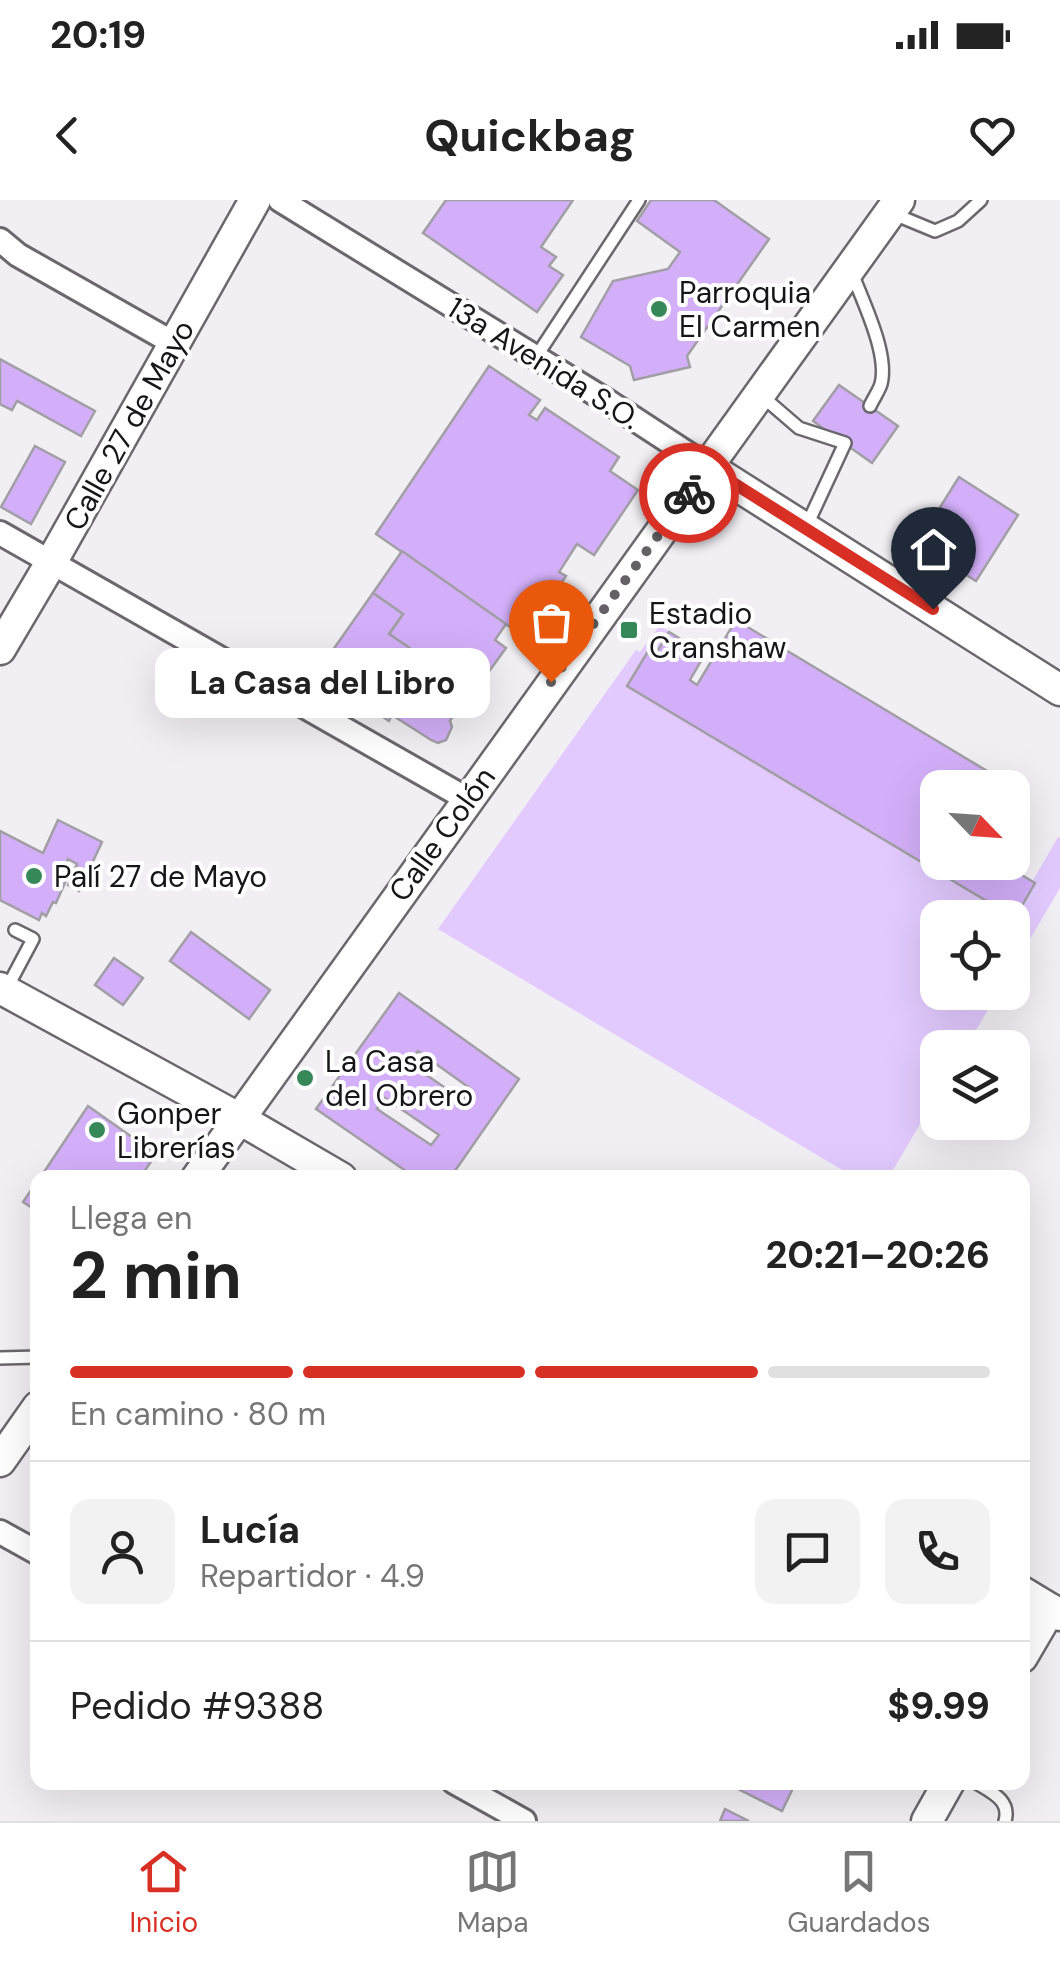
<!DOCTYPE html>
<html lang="es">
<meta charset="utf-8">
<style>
:root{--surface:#fff;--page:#f2f2f2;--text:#222;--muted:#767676;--line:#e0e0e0;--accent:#d93025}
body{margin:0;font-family:"DM Sans",sans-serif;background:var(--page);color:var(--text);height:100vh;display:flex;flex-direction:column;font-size:38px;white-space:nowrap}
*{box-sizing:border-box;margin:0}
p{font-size:32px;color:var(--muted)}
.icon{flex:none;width:55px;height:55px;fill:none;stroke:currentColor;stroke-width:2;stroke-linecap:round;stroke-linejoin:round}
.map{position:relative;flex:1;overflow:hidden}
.panel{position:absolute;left:30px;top:970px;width:1000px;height:620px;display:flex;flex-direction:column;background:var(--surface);border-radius:20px;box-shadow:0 10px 40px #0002}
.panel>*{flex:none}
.needle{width:65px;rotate:115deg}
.buttons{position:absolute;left:920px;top:570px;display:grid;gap:20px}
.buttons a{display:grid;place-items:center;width:110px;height:110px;border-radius:20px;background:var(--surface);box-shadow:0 10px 40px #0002;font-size:50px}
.pin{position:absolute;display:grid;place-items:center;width:85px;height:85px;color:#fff;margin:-102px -42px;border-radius:50% 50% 50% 0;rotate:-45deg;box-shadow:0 0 10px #0007}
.pin .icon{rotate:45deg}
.courier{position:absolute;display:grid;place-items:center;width:100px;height:100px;margin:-50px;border:8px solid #d93025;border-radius:50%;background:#fff;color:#222;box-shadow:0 2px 12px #0007}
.bubble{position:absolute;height:70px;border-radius:20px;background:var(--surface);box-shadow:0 10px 40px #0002;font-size:32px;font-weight:700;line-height:70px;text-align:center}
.head em{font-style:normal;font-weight:700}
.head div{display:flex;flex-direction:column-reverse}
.head{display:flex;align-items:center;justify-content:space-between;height:170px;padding:0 40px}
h1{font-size:65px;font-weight:700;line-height:75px}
.bar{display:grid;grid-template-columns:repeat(4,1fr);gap:15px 10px;align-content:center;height:120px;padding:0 40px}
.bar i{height:12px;border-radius:8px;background:var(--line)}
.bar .current{background:var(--accent)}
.bar p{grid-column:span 4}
.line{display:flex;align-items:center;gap:25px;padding:0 40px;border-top:2px solid var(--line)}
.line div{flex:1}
.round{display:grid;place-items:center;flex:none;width:105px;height:105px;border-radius:20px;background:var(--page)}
.status{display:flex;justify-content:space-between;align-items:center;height:70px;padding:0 50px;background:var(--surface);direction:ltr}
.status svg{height:28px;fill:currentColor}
header{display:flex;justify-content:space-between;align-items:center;height:130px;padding:0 40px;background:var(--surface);font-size:45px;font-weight:700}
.tabs{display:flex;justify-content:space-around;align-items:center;height:140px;border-top:2px solid var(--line);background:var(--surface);font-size:28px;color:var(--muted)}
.tabs a{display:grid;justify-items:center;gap:5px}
.tabs .current{color:var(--accent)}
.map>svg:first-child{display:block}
</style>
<div class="status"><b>20:19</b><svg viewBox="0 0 49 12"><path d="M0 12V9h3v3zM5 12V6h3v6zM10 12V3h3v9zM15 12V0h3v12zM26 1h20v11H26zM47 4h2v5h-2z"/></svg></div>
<header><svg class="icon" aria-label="back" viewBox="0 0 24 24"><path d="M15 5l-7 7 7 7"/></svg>Quickbag<svg class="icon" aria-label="heart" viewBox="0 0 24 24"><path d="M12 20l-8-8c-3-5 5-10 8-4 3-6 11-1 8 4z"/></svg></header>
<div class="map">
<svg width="1060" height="1621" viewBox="0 0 1060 1621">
<rect width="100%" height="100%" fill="#f1eff4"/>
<path fill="#e2cafe" d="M660 425 669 432 654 457 647 454 1015 717 1034 684 1032 682 1058 637 1060 638V688L1013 768 1012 718H938V792L998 793 966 847 938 848 937 895 889 977H848L849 974 438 729 636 450 640 452Z"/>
<g fill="#d3aff9" stroke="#a19fa4" stroke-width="2.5" fill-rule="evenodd">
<path d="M446 0H573L541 47 556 57 549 66 563 75 537 112 423 33Z"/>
<path d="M651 0H714L769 39 687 156 690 167 634 180 630 166 581 137 613 81 668 69 680 52 637 21Z"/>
<path d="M0 159 95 211 81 236 17 201 12 210 0 204Z"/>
<path d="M489 166 540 200 529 215 537 220 545 208 619 257 610 271 638 290 594 355 577 344 559 372 566 376 545 407 548 409 541 420 536 417 523 436 376 334Z"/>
<path d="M839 185 898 226 872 263 813 221Z"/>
<path d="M35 246 65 262 31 324 1 307Z"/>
<path d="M959 277 1018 315 976 381 917 344Z"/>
<path d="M402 351 506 424 495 440 506 448 482 481 466 471 458 482 389 434 403 414 373 393Z"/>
<path d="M373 393 403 414 389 434 466 486 451 508 456 511 450 521 452 527 446 540 438 543 431 540 392 515 389 521 316 474Z"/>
<path d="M736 420 1002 580 997 588H938V662H1000L1035 683 1015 718 627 486 647 453 654 457 669 432 705 454 690 480 697 485Z"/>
<path d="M58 620 102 642 79 691 68 685 77 664 68 659 66 664 72 667 56 703 53 702 46 716 42 713 39 720 0 700V631L43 653Z"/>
<path d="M191 732 270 790 249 819 170 761Z"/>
<path d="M114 758 143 778 123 805 95 785Z"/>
<path d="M399 793 519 879 450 978H416L316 909ZM418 851 471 889 463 900 409 863ZM385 898 439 935 431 945 377 909Z"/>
<path d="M88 906 156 954 140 978H40Z"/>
<path d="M38 980V1012L23 1002Z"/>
<path d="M729 1582H781L793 1588 782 1611 728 1584Z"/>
<path d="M725 1609 749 1621H720Z"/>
</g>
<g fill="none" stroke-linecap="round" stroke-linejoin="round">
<defs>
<g id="lane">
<path d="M894 14 935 31 958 21 981 0"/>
<path d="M852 73C863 102 889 154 881 184 879 191 873 199 870 206"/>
<path d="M536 157 639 0"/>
<path d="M763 197 799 228 845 243 807 325"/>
<path d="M7 788 33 739 15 730"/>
<path d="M0 1158 38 1157"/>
<path d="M975 1582C991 1592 1011 1600 1005 1621"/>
</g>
<g id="street">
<path d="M280 0 607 201 708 267"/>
<path d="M0 40 18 55 175 144"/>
<path d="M0 333 467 599"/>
<path d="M0 1332 38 1353"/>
<path d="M454 1582 524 1621"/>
</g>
<g id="secondary">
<path d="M708 267 1060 490"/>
<path d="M0 449 52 361 255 0"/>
<path d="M0 788 238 918 341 978"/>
<path d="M197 978 899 0"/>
<path d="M0 1261 38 1207"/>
<path d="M1022 1392 1060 1415"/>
<path d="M1022 1457 1050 1409"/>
<path d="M927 1621 949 1582"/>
</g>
</defs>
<use href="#lane" stroke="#6a686d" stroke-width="16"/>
<use href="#street" stroke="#6a686d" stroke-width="28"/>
<use href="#secondary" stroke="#6a686d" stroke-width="35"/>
<use href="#lane" stroke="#fff" stroke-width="11"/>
<use href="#street" stroke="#fff" stroke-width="22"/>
<use href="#secondary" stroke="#fff" stroke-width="30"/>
</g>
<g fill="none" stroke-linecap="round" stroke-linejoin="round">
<path stroke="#636164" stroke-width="10" stroke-dasharray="0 18" d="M551 482 689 293"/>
<path stroke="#d93025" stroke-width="12" d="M689 293 708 267 933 409"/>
</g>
<g fill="#368859" stroke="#fff" stroke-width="4">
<circle cx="659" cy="109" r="10"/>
<rect x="619" y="420" width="20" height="20" rx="5"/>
<circle cx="34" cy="676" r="10"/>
<circle cx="305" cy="878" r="10"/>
<circle cx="97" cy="930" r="10"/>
</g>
<g text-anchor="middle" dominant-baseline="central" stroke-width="8" stroke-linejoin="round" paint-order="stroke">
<g font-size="30" fill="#161517" stroke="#fff" text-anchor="start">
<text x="679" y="92">Parroquia<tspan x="679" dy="34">El Carmen</tspan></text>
<text x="649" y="413">Estadio<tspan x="649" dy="34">Cranshaw</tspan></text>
<text x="54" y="676">Palí 27 de Mayo</text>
<text x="325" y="861">La Casa<tspan x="325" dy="34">del Obrero</tspan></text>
<text x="117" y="913">Gonper<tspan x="117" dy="34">Librerías</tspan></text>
</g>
<g font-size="30" fill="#161517" stroke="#fff">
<text transform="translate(544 163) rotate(32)">13a Avenida S.O.</text>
<text transform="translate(129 225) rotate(-61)">Calle 27 de Mayo</text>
<text transform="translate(442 634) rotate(-54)">Calle Colón</text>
</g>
</g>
</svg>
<div class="buttons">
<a><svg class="needle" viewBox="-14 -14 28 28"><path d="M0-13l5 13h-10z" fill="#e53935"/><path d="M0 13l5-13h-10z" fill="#767676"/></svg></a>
<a><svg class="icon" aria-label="locate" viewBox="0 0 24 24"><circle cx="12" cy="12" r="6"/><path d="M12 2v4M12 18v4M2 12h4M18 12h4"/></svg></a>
<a><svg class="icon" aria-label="layers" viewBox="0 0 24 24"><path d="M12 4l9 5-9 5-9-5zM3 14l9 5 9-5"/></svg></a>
</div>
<div class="pin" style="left:551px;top:482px;background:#ea580c"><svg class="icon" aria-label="bag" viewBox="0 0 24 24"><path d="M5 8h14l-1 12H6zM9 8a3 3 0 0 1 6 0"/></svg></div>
<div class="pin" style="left:933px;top:409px;background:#1f2937"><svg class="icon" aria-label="home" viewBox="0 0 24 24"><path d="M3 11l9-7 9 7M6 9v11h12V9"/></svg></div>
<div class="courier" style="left:689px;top:293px"><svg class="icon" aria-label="bike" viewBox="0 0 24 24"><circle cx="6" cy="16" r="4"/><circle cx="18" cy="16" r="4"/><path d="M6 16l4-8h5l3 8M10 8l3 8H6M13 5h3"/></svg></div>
<div class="bubble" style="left:155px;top:448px;width:335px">La Casa del Libro</div>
<section class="panel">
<div class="head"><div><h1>2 min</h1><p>Llega en</p></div><em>20:21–20:26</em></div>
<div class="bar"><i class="current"></i><i class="current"></i><i class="current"></i><i></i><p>En camino · 80 m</p></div>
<div class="line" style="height:180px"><a class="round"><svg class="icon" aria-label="person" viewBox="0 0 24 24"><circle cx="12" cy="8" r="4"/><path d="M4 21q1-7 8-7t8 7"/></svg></a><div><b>Lucía</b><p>Repartidor · 4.9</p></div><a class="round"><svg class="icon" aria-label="chat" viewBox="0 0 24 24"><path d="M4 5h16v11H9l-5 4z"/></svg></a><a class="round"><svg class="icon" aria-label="phone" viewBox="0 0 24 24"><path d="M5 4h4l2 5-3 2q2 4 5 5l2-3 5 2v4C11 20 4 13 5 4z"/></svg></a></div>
<div class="line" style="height:130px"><div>Pedido #9388</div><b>$9.99</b></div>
</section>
</div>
<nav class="tabs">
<a class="current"><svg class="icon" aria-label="home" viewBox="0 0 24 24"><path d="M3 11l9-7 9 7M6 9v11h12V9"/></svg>Inicio</a>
<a><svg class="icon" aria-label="map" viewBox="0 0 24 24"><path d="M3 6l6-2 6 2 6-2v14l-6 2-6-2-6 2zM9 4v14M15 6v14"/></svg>Mapa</a>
<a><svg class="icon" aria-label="saved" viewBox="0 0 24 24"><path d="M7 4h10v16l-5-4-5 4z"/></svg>Guardados</a>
</nav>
